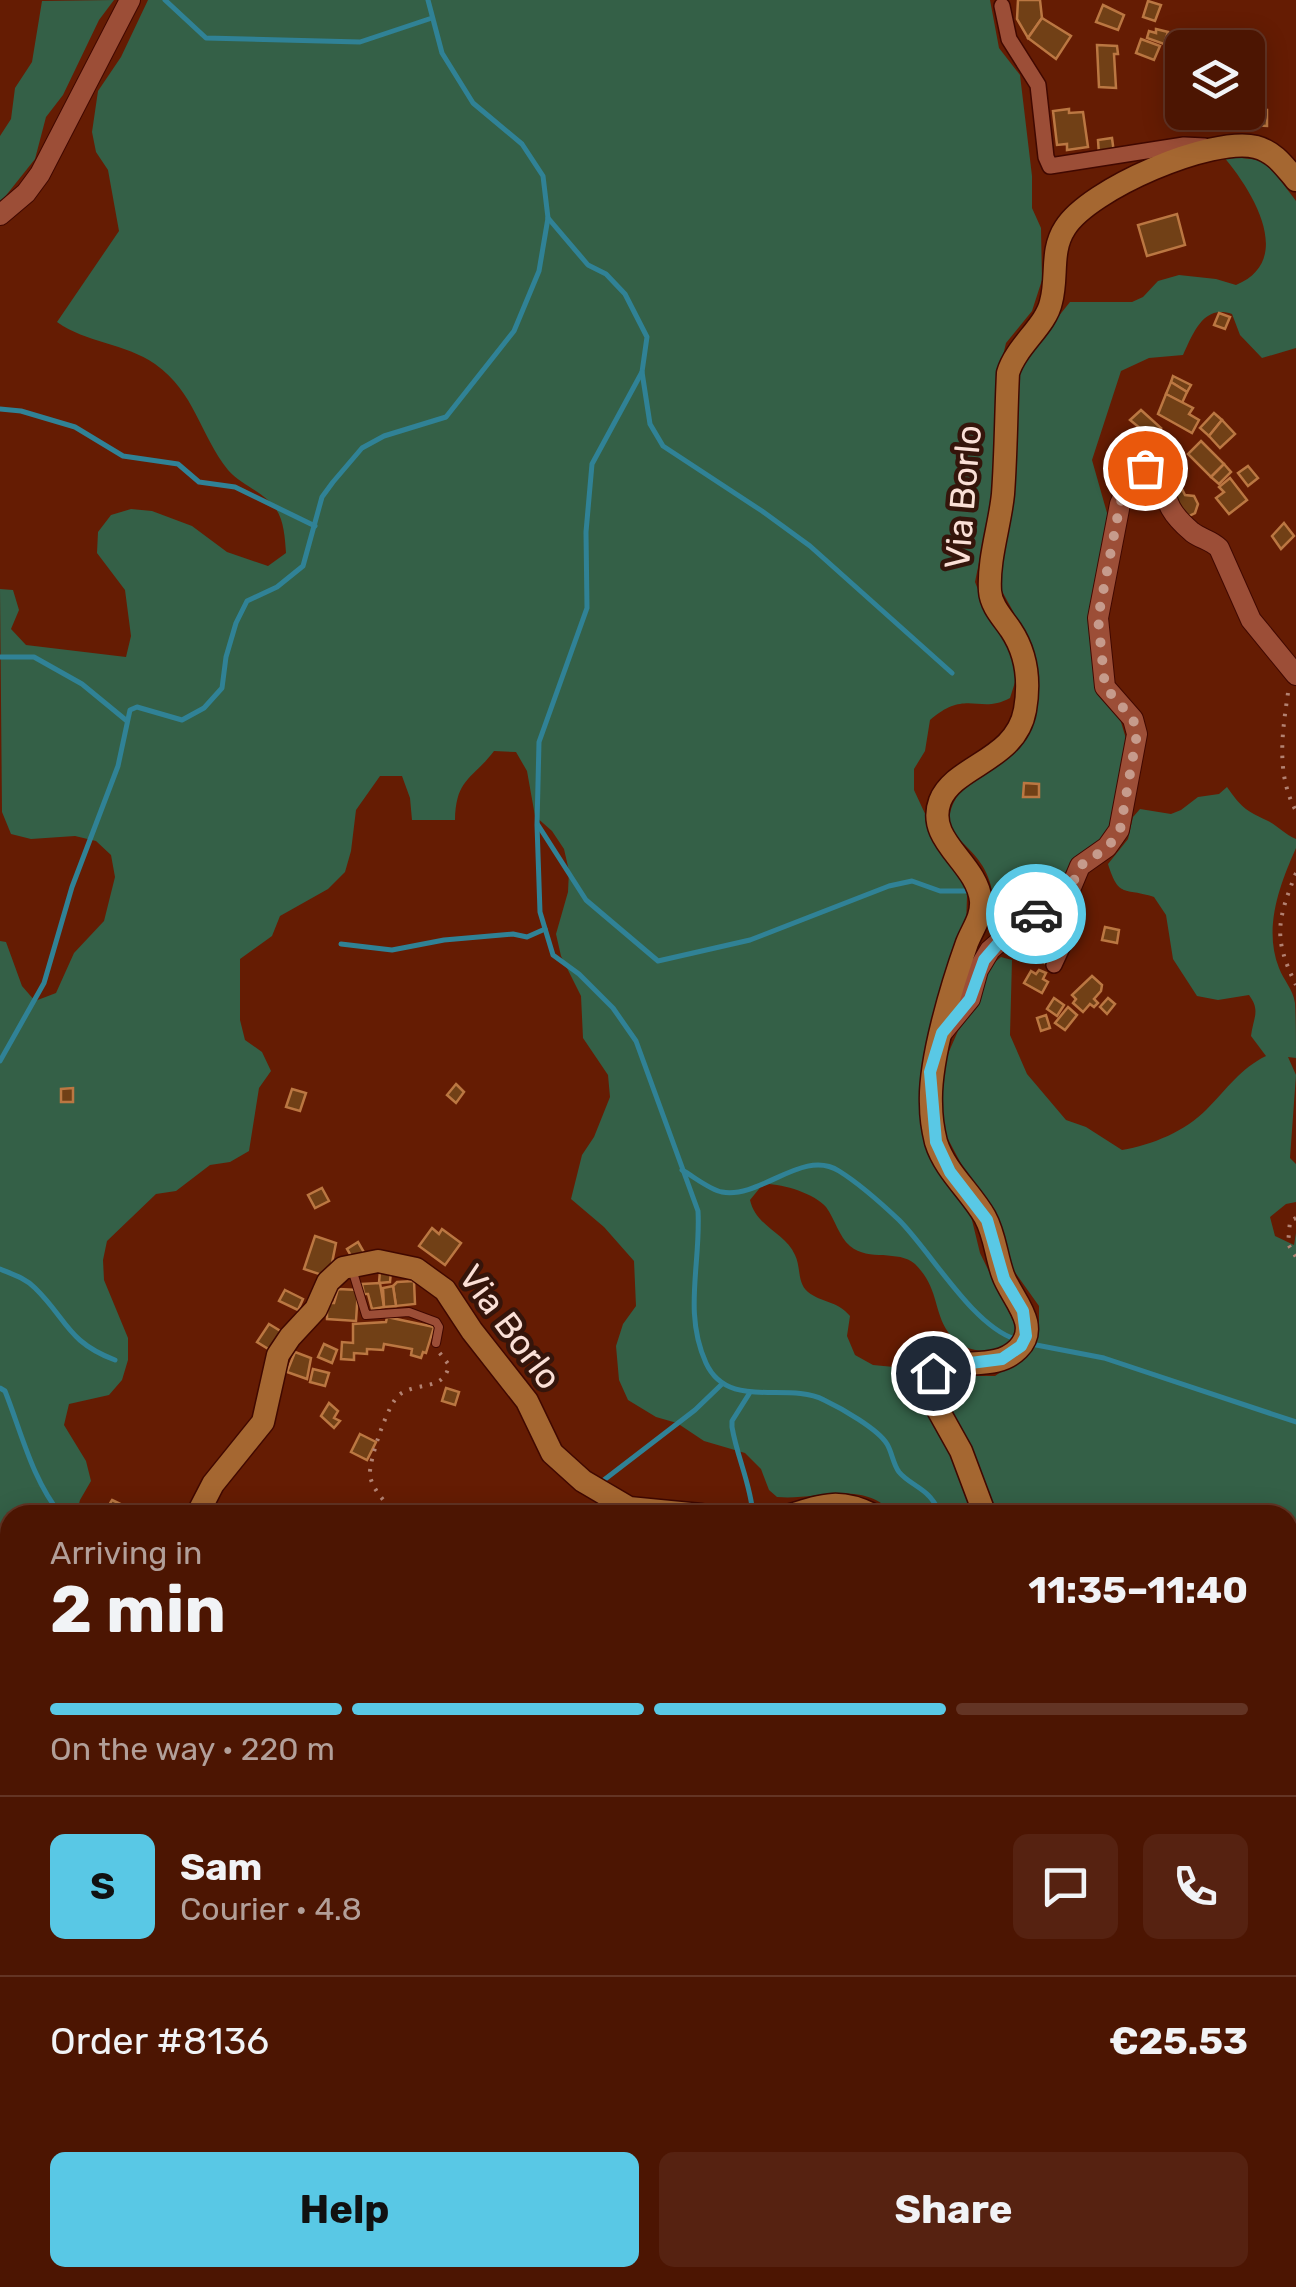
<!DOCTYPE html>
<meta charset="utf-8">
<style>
:root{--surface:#4c1502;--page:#562211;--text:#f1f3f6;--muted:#b29f99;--line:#633424;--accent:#59c8e5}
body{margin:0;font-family:Rubik,sans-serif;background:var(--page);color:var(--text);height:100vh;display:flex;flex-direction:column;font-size:38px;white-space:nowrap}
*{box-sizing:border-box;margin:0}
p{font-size:32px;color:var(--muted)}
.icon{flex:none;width:55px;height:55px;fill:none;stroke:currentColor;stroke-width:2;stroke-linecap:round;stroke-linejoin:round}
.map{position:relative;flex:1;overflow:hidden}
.sheet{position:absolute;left:0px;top:1505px;width:1298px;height:782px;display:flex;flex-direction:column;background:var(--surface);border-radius:30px 30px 0 0;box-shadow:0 5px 25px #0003,0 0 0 2px var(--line)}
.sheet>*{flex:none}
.buttons{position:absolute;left:1165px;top:30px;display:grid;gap:20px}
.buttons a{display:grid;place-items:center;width:100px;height:100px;border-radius:15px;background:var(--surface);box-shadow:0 5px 25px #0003,0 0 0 2px var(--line);font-size:50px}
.pin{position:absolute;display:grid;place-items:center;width:85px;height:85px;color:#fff;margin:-42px;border:5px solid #fff;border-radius:50%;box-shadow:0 2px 10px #0007}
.courier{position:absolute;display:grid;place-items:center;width:100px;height:100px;margin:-50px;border:8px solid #59c8e5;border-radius:50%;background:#fff;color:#222;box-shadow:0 2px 12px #0007}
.summary em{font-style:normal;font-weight:700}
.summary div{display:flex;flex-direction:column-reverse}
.summary{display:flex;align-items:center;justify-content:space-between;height:170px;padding:0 50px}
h1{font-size:65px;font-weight:700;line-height:75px}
.bar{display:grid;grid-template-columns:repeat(4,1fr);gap:15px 10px;align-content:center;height:120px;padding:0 50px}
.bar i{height:12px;border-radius:8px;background:var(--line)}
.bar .current{background:var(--accent)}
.bar p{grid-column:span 4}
.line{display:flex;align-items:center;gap:25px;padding:0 50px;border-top:2px solid var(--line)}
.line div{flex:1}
.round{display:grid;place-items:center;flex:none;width:105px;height:105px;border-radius:15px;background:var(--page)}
.cta{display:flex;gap:20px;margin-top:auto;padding:20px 50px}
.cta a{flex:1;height:115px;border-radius:15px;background:var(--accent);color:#111;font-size:40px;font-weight:700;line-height:115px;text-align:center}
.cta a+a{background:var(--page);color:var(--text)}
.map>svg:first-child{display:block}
</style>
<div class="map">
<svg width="1296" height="2287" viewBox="0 0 1296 2287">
<rect width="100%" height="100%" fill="#651c03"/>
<g fill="#346047">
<path d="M114 0 99 20 63 95 46 117 35 159 0 203V136L11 119 15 88 32 62 42 1Z"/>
<path d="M148 0H990L999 48 1020 75 1032 176V208L1041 228 1042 280 1032 311 1006 343 1001 364 996 479 975 582 987 612 1011 648 1016 679 1010 698C979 715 967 688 930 720L925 751 914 769V790L927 818 963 876 967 896 966 927 956 947 922 1071 928 1132 970 1212 980 1253 1015 1325 1016 1341C996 1356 963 1355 948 1332 933 1310 939 1288 915 1264 898 1249 869 1262 850 1246 839 1237 835 1219 826 1207 814 1193 781 1183 763 1184L750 1200C756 1227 785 1232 795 1255 801 1267 797 1283 808 1292 822 1303 836 1300 850 1316L847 1336 855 1355 873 1365 894 1367 915 1380 925 1410 950 1447 976 1515H894C864 1478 817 1501 777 1497L769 1490 761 1469 745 1453 704 1441 677 1423 656 1417 628 1400 619 1380 616 1346 623 1324 636 1306 634 1261 604 1227 571 1199 582 1155 594 1137 610 1097 608 1075 583 1038 581 996 561 956 556 934 568 892 569 871 564 849 552 831 535 816 527 771 516 752 494 751C472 780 456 778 455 820H412L410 798 402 776H380L356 810 351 851 345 872 328 889 280 916 272 936 240 959V1020L245 1040 262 1052 271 1071 259 1088 249 1151 230 1162 210 1165 176 1191 156 1194 107 1241 103 1260 104 1280 128 1338V1360L122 1380 109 1395 69 1404 64 1425 86 1461 91 1481 80 1500 76 1515H10V1524L0 1525V941L6 942 22 986 35 1001 56 993 74 953 104 921 115 877 111 855 96 841 75 836 31 839 11 834 2 812 0 589 13 590 19 610 11 629 26 645 126 657 131 636 125 590 97 553 98 532 111 515 131 509 152 511 192 526 227 552 268 566 286 553C285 538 284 521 276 509 263 491 242 486 228 470 200 435 195 392 155 364 125 343 86 343 57 322L119 231 108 170 96 152 92 132 98 91 121 57Z"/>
<path d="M1223 156 1260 160 1275 173 1296 201V348L1262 358 1240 335 1232 314C1203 304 1193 334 1183 355L1149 358 1121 371 1092 460 1109 520 1093 591 1091 622 1127 742 1113 820 1104 836 1084 853 1060 878 1057 887 1031 904 993 895C988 867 977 857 958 838 924 804 1002 752 1024 731L1025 633 998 584 1018 378 1030 352 1070 302H1132L1143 297 1158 281 1179 275 1216 279 1236 285C1296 260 1252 190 1223 156Z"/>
<path d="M1227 787C1241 807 1245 810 1266 820 1277 825 1284 834 1296 839V848C1280 884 1263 928 1279 968 1284 981 1293 989 1295 1003 1296 1020 1296 1040 1296 1058L1288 1057 1296 1075 1290 1158 1296 1164V1202L1286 1204 1270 1217 1275 1236 1294 1245 1296 1233V2212L1288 2199V1515H995L939 1396 942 1383 961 1376H995L1029 1353 1039 1327V1306L1014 1271 994 1210 974 1188 941 1126 944 1063 958 1031 979 1002 988 968 1001 957 1012 960 1010 1035 1027 1074 1066 1120 1086 1127 1122 1150C1152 1145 1186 1131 1207 1109 1227 1089 1241 1068 1266 1056L1251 1036C1253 1018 1261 1011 1249 995L1218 1000 1197 996 1173 959 1166 915 1154 897C1124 887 1119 899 1108 864L1128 839 1133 817 1140 809 1171 814 1181 810 1198 797 1219 794Z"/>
<path d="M0 1655 10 1660V1768L0 1779Z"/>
<path d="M10 1810V2278H625L637 2287H0V1826Z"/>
<path d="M1296 2221V2287H1269L1272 2278H1288V2230Z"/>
</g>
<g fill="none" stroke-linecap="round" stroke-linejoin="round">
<g stroke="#308296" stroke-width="5">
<path d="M165 0 206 38 360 42 432 18"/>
<path d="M548 218 588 265 606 274 625 294 647 337 642 372 592 464 586 532 587 608 539 742 537 825 540 912 553 955 579 974 613 1008 636 1041 698 1211C701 1263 683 1313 706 1363 728 1411 787 1381 824 1400 841 1408 878 1429 887 1444 892 1452 893 1464 899 1472 907 1482 921 1487 929 1496 934 1501 938 1509 942 1515"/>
<path d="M642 372 650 424 663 446 762 511 810 546 952 673"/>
<path d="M0 409 21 411 75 427 123 456 178 464 199 482 235 487 315 526"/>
<path d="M0 657H34L82 684 127 721"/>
<path d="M538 825 586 900 658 961 750 940 889 886 912 881 940 891H971"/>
<path d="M341 944 392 950 444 940 513 934 527 937 545 929"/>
<path d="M0 1061 44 983 72 887 118 766 130 710 137 707 182 720 204 708 222 688 226 657 236 623 247 601 277 587 303 566 322 497 333 482 362 448 384 436 446 417 514 331 539 271 548 218 543 176 522 144 473 103 442 53 428 0"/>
<path d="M682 1170C693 1176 710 1190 722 1192 761 1199 803 1148 839 1171 860 1184 881 1203 899 1220 931 1252 972 1325 1015 1339"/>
<path d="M0 1269C12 1274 25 1278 35 1288 67 1319 67 1342 115 1360"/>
<path d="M1031 1344 1104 1358 1296 1422"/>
<path d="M0 1388 5 1391C22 1434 32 1479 61 1515"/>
<path d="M749 1394 732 1421V1427C737 1457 751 1485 753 1515"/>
<path d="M600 1483 695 1410 722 1384"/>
<path d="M1288 1855 1296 1861"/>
<path d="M1288 1985 1296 1997"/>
<path d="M1288 2238 1296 2220"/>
</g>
</g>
<g fill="#714016" stroke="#bb7742" stroke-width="2.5">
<path d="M1018 0H1040L1042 18 1028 38 1017 19Z"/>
<path d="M1148 1 1161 5 1155 21 1143 17Z"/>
<path d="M1103 5 1124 15 1118 30 1096 22Z"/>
<path d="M1042 18 1071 36 1056 59 1028 38Z"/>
<path d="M1156 29 1168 32 1164 44 1147 38 1149 31 1156 33Z"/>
<path d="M1141 39 1160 46 1154 60 1136 53Z"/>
<path d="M1097 45 1117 46 1118 54H1114L1116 88 1099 87Z"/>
<path d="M1069 109V113L1083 112 1088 147 1067 150V144L1057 145 1053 111Z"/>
<path d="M1248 109 1267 110V126L1230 124 1231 112H1248Z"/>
<rect x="1207" y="112" width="14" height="11"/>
<path d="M1112 138 1114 153 1099 155 1098 140Z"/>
<path d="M1177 214 1185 245 1147 256 1138 225Z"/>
<path d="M1219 313 1230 317 1225 329 1214 325Z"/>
<path d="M1173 376 1191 385 1187 392 1171 382Z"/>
<path d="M1171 382 1187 392 1182 403 1166 394Z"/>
<path d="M1166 394 1193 408 1189 414 1199 420 1192 433 1158 414Z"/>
<path d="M1141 410 1161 428 1152 438 1130 420Z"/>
<path d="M1214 413 1222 420 1209 436 1200 428Z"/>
<path d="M1222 420 1235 434 1220 448 1209 436Z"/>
<path d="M1201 441 1224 464 1211 477 1188 454Z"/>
<path d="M1224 464 1231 472 1219 484 1211 477Z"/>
<path d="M1248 466 1258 478 1248 486 1238 473Z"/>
<path d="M1230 478 1247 500 1229 514 1216 498 1224 492 1219 487Z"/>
<path d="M1182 489 1185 495 1194 496 1198 504 1195 513 1187 517 1172 494Z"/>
<path d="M1284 523 1294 536 1281 549 1272 536Z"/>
<path d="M1024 783 1039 784V797H1023Z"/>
<path d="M1105 927 1119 930 1117 943 1102 940Z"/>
<path d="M1046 938 1056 950 1045 963 1032 952Z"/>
<path d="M1039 970 1046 973 1043 979 1048 982 1042 993 1024 983 1031 971 1036 974Z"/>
<path d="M1092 976 1102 985 1101 991 1094 999 1098 1003 1094 1007 1090 1004 1083 1012 1073 1003 1076 999 1072 995Z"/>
<path d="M1054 998 1064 1005 1057 1016 1047 1009Z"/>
<path d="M1108 998 1115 1004 1107 1014 1100 1007Z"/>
<path d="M1068 1007 1077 1015 1065 1030 1055 1023Z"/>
<path d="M1046 1015 1050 1028 1041 1031 1037 1018Z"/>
<path d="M456 1084 464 1092 456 1103 447 1095Z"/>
<path d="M73 1088V1102H61V1089Z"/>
<path d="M292 1089 306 1093 300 1111 286 1107Z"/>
<path d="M322 1188 329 1201 315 1208 308 1195Z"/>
<path d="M432 1228 439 1234 442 1229 461 1243 445 1265 419 1246Z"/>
<path d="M315 1236 336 1243 330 1273 325 1276 304 1269Z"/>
<path d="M358 1242 365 1254 354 1261 347 1249Z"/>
<path d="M380 1271H391L390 1282 379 1283Z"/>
<path d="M414 1281 415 1304 396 1306 393 1286 397 1282Z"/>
<path d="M380 1283 384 1307 372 1309 368 1294H364L362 1284Z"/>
<path d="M393 1286 396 1306 384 1307 383 1288Z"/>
<path d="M338 1289 358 1290 356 1321 327 1319V1303H334Z"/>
<path d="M285 1290 303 1299 298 1310 279 1301Z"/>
<path d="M387 1317 434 1327 426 1353 423 1352 421 1358 411 1355 412 1349 384 1344 383 1350 367 1349V1354L354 1353V1360L341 1359 342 1342 353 1343V1324L386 1322Z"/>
<path d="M269 1324 282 1332 270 1350 257 1342Z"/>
<path d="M324 1344 337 1350 332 1363 318 1357Z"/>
<path d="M295 1352 311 1358 307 1379 287 1372Z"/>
<path d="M313 1369 329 1373 325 1386 310 1382Z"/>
<path d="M446 1388 459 1392 455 1405 442 1401Z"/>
<path d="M329 1403 338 1411 334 1418 340 1421 334 1428 321 1416Z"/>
<path d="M360 1434 376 1442 367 1460 351 1452Z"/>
<path d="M112 1500 131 1509 127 1515H103Z"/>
<path d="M4 1557 10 1560V1598L3 1594 6 1589 0 1586V1565Z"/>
<path d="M1168 2278H1188L1185 2287 1166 2283Z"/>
</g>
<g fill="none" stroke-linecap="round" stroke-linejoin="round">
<defs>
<path id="service" d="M352 1269 366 1315 409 1312 436 1322 439 1327 436 1343"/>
<g id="minor">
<path d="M1002 6 1009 39 1038 85 1046 157 1050 166 1184 145 1205 146"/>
<path d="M1054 965 1072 926 1067 897"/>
<path d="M1112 2287 1125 2283 1156 2287"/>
</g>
<g id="tertiary">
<path d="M0 215 26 193 40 174 130 0"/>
<path d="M942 1033 970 999 978 970 990 950 1021 923 1067 897 1080 866 1107 847 1119 830 1137 734 1133 719 1105 687 1098 618 1120 504C1126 489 1138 467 1155 466L1159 469C1168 500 1164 508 1192 532 1201 539 1211 540 1219 548L1251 620 1296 675"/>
</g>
<g id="secondary">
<path d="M197 1515 213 1484 263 1422 278 1355 290 1337 316 1309 328 1282 343 1268 378 1261 416 1269 445 1290 472 1331 527 1401 552 1453 583 1481 629 1508 701 1515"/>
<path d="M791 1515C825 1504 841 1499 873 1515"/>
<path d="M985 1515 961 1451 932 1399 930 1381 933 1373C957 1355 994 1373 1018 1349 1042 1325 1011 1298 1003 1275 996 1256 995 1235 985 1217 970 1191 945 1171 936 1142 933 1130 931 1116 931 1104 929 1061 952 985 967 943 973 928 982 917 981 901 977 862 925 841 940 801 954 765 1016 761 1025 710 1030 681 1027 654 1011 630 1003 618 991 606 990 591 988 559 1000 525 1003 494 1006 454 1006 413 1008 373 1016 346 1046 326 1051 302 1058 277 1050 251 1065 228 1089 189 1212 136 1256 147 1275 152 1284 166 1296 180"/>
<path d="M0 1811 10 1797"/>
</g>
</defs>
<use href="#service" stroke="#400800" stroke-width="10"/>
<use href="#minor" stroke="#400800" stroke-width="18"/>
<use href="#tertiary" stroke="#400800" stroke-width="22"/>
<use href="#secondary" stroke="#400800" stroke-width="25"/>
<g stroke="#b38272" stroke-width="4" stroke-dasharray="2.5 8" stroke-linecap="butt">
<path d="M1288 693C1282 734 1276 774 1296 811"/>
<path d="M1296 873C1277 921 1273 938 1296 985"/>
<path d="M1296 1218 1290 1221 1288 1244 1296 1257"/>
<path d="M397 1515C387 1504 373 1491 370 1476 368 1463 388 1403 399 1395 417 1381 444 1392 449 1365L439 1352"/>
<path d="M640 2278 655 2287"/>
</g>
<use href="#service" stroke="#9c4e37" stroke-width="8"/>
<use href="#minor" stroke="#9c4e37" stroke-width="15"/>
<use href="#tertiary" stroke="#9c4e37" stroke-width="20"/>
<use href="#secondary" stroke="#a56731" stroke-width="22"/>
</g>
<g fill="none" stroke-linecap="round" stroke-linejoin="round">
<path stroke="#c69b8c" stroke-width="10" stroke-dasharray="0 18" d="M1036 914 1067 897 1080 866 1108 847 1120 830 1137 734 1133 719 1105 687 1098 618 1120 504 1125 491 1145 468"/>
<path stroke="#59c8e5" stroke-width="12" d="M933 1373 947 1366 1002 1359 1021 1346 1026 1336 1023 1311 1004 1279 987 1220 950 1172 936 1142 930 1072 942 1033 970 999 984 960 1003 938 1036 914"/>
</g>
<g text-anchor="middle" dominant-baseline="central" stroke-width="9" stroke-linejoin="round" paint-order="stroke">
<g font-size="35" fill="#fadfd6" stroke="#35150b">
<text transform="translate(963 497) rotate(-85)">Via Borlo</text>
<text transform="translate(510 1327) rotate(53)">Via Borlo</text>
</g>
</g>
</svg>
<div class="buttons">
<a><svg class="icon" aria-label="layers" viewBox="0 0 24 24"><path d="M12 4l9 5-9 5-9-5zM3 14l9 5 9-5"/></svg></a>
</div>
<div class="pin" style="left:1145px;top:468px;background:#ea580c"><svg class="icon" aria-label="bag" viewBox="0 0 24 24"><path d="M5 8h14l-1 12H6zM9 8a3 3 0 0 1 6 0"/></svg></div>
<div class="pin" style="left:933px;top:1373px;background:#1f2937"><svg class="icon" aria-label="home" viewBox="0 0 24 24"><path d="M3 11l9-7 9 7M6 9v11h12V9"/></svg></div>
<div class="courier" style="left:1036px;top:914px"><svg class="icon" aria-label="car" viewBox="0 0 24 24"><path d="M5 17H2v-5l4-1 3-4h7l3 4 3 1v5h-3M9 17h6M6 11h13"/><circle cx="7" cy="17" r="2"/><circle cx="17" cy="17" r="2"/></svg></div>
<section class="sheet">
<div class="summary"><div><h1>2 min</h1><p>Arriving in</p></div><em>11:35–11:40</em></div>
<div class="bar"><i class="current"></i><i class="current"></i><i class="current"></i><i></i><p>On the way · 220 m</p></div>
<div class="line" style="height:180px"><b class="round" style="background:var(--accent);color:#111">S</b><div><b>Sam</b><p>Courier · 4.8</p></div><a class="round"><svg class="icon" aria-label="chat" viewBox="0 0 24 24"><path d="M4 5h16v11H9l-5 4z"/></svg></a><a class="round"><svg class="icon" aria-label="phone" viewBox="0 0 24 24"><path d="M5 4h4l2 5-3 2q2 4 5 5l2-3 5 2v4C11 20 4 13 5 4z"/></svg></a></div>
<div class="line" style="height:130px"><div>Order #8136</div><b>€25.53</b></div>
<div class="cta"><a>Help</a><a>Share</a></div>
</section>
</div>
